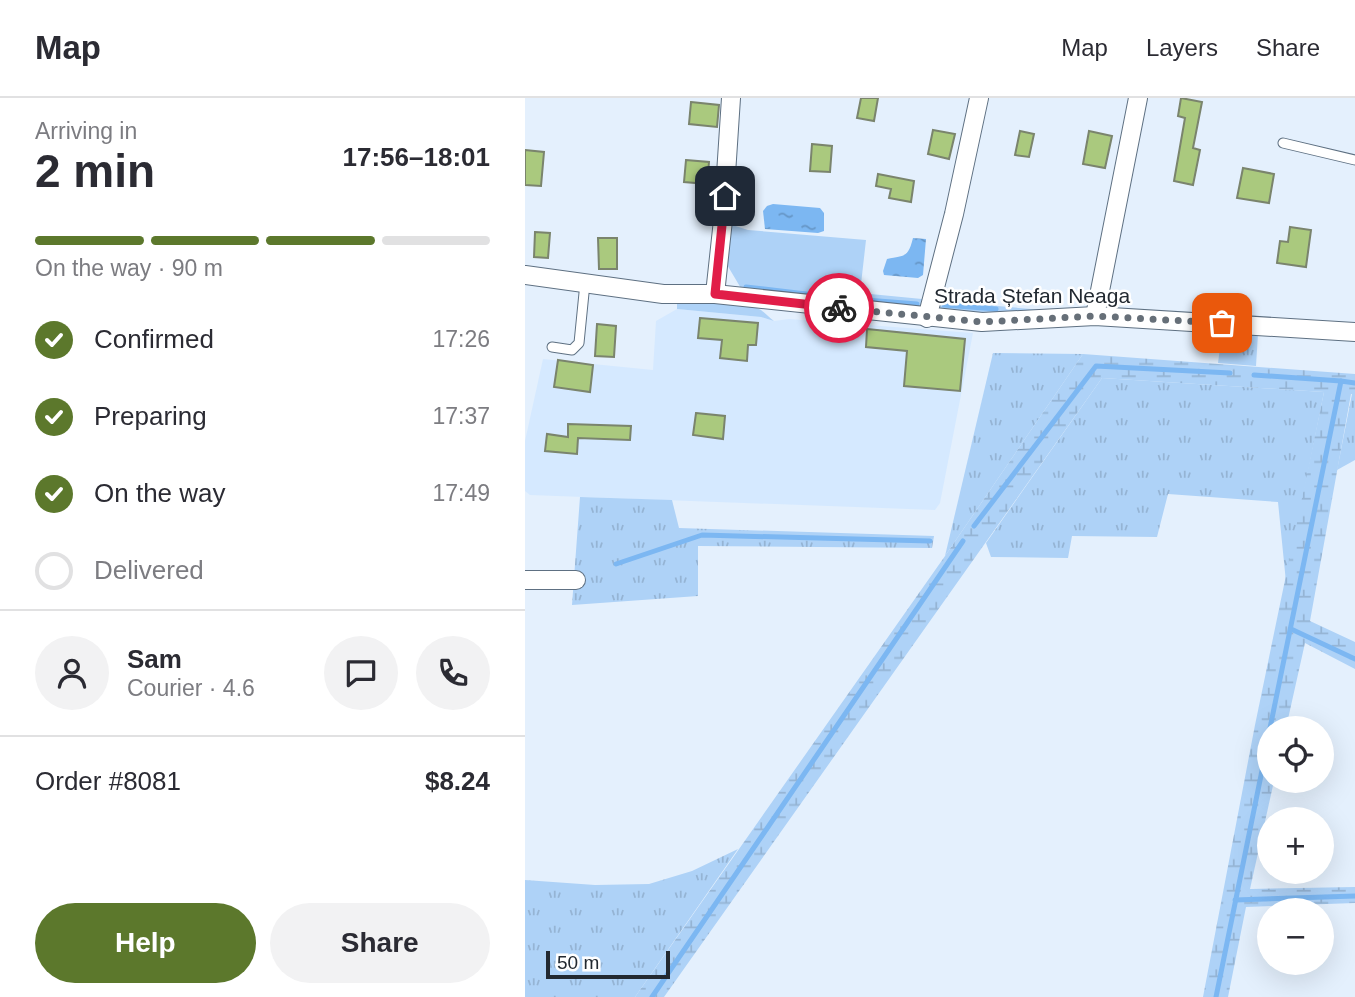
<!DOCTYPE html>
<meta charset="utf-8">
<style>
:root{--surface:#fff;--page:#f2f2f3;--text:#2b2b33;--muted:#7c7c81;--line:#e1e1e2;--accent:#5c782c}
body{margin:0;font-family:Helvetica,sans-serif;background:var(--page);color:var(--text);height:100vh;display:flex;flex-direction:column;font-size:26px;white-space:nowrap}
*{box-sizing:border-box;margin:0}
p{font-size:23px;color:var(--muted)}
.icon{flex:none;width:38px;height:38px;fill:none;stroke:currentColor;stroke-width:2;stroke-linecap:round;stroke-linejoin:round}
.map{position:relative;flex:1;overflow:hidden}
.panel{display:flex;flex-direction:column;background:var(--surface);width:525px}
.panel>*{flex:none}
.buttons{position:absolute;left:732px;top:618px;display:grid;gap:14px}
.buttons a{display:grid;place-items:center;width:77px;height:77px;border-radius:50%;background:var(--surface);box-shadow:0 7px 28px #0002;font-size:35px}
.scale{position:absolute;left:21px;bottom:18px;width:124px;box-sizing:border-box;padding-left:7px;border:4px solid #222931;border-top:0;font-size:19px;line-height:24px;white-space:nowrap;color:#222931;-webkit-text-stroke:5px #fff;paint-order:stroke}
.pin{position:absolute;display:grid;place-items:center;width:60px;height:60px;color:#fff;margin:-30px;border-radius:14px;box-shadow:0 4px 10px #0006}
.courier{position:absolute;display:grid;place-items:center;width:70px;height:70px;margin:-35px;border:5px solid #e11d48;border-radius:50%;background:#fff;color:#222;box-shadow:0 2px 9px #0007}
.overview em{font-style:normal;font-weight:800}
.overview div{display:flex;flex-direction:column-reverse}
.overview{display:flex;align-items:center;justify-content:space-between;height:119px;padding:0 35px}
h1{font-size:46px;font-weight:800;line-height:52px}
.bar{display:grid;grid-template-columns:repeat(4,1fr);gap:10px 7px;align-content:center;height:84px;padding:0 35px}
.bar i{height:9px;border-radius:5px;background:var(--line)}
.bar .on{background:var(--accent)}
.bar p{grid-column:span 4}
.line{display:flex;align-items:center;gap:18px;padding:0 35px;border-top:2px solid var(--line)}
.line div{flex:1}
.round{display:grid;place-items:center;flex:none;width:74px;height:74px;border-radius:37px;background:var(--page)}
ol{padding:0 35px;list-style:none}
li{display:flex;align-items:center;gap:21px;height:77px}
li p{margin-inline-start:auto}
li .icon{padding:7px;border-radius:50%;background:var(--accent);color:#fff;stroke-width:4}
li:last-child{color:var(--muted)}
li i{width:38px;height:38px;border:4px solid var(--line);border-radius:50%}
.primary-button{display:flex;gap:14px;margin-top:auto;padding:14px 35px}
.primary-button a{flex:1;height:80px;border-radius:42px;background:var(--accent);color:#fff;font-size:28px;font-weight:800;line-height:80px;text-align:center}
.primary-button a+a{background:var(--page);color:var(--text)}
header{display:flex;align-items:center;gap:42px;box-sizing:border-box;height:98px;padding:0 35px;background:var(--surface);border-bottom:2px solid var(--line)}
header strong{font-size:33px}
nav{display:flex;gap:38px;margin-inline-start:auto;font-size:24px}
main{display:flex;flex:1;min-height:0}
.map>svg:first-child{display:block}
</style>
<header>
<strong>Map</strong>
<nav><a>Map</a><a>Layers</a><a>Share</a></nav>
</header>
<main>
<section class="panel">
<div class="overview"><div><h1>2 min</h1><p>Arriving in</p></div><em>17:56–18:01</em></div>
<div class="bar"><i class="on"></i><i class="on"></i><i class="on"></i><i></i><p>On the way · 90 m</p></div>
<ol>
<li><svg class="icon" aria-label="check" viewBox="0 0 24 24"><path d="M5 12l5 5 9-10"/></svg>Confirmed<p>17:26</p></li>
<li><svg class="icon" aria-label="check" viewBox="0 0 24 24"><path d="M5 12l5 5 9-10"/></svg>Preparing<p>17:37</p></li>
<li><svg class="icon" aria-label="check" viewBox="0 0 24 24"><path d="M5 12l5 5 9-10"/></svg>On the way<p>17:49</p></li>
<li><i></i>Delivered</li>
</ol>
<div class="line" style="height:126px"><a class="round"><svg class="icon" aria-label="person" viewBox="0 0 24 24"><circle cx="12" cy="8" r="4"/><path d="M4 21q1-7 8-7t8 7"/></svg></a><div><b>Sam</b><p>Courier · 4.6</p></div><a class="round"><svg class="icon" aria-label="chat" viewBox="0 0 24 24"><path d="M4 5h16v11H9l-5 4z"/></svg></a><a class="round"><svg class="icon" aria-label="phone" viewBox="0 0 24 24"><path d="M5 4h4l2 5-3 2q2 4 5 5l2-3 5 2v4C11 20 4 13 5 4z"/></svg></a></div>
<div class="line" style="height:91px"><div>Order #8081</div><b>$8.24</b></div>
<div class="primary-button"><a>Help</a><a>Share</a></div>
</section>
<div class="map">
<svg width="830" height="899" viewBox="0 0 830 899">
<defs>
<pattern id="grass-tufts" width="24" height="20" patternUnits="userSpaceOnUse" patternTransform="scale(1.75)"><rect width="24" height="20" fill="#aed2f7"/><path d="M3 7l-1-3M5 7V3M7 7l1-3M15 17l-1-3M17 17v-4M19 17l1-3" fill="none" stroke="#95b4d4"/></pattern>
<pattern id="wetland-marsh" width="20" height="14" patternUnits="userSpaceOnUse" patternTransform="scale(1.75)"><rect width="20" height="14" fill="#aed2f7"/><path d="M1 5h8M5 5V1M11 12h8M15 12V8" fill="none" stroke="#95b4d4"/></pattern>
<pattern id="water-ripples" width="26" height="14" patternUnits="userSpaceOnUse" patternTransform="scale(1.75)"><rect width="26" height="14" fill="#7cb7f2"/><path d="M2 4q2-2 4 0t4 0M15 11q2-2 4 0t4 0" fill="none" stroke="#6595c5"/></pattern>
</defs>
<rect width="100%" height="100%" fill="#e4f0fd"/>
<path fill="#d5e9ff" d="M152 211 236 219 249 223 264 221 448 235 415 405 410 412 5 397 0 393V343L18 261 128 272 131 223Z"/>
<g fill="url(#grass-tufts)">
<path d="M697 235 733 236 731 268 693 265Z"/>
<path d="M468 255 558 256 420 458Z"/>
<path d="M577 280 799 294 761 484 753 404 643 396 632 439 547 438 543 460 466 459 461 445Z"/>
<path d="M827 296H830V362L812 372Z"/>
<path d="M55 399 147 402 154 430 409 438 407 450 173 448V498L47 507Z"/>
<path d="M213 751 110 899H0V782L70 787 124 786 167 773Z"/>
</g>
<path fill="url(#wetland-marsh)" d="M558 256 830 276V296H826L785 523 830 544V571L780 545 761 630H744V682L749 683 725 791 830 789V805L721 809 703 899H678L730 627 799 294 577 280 139 899H110L420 458Z"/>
<g fill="#aed2f7">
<path d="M204 126 223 132 341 142 335 195 397 201 403 196 396 211 217 192 201 165Z"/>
<path d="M159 203C179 203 218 202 236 212 240 215 245 220 249 223L236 219 152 211V206Z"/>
<path d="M414 203 541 214 461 218 412 212Z"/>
</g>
<g fill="url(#water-ripples)">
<path d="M248 106 295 110 299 115V133L293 135 240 131 238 113 242 108Z"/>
<path d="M388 140 401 141 398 177 393 180 359 177 358 173 362 161C380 157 383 160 388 140Z"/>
</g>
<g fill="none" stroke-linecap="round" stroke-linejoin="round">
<g stroke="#7cb7f2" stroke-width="5">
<path d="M221 189 315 200 392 206"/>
<path d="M419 207 471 211"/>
<path d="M729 277 816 283"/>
<path d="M449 428 571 268 705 275"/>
<path d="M91 466 177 437 405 443"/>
<path d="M766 531 830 561"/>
<path d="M745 630 816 283 830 285"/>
<path d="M710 802 830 798"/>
<path d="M127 899 438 443"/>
<path d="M691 899 744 638"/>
</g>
</g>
<g fill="#aac97e" stroke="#7a846d" stroke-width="2">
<path d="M336 0H353L349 23 332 20Z"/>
<path d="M656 0 677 4 668 50 675 52 668 87 649 83 660 20 653 18Z"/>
<path d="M166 4 194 7 192 29 164 26Z"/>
<path d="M408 32 430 36 424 61 403 56Z"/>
<path d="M495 33 509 36 504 59 490 57Z"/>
<path d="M564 33 587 38 580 70 558 66Z"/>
<path d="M287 46 307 48 305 74 285 73Z"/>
<path d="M0 52 19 54 16 88 0 87Z"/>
<path d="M161 62 184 64 182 86 159 84Z"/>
<path d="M718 70 749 76 744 105 712 100Z"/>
<path d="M353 76 389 83 386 104 364 100 366 91 351 88Z"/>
<path d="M765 129 786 132 781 169 752 165 755 143 763 144Z"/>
<path d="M10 134 25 135 23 160 9 159Z"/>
<path d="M73 140H92V171H74Z"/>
<path d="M175 220 233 225 231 247H223L222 263 195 260 197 242 173 240Z"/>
<path d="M72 226 91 228 89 259 70 258Z"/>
<path d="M342 231 440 241 435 293 379 288 382 253 341 249Z"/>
<path d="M33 262 68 267 65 294 29 289Z"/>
<path d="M171 315 200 318 198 341 168 337Z"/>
<path d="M43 326 106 328 105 342 53 340 52 356 20 353 22 336 43 339Z"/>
</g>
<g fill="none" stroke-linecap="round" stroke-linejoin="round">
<defs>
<g id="service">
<path d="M758 45 830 62"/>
<path d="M27 249 47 252 54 245 60 185"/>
</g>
<g id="minor">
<path d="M0 177 138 196H190L457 224 570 218 830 234"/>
<path d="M190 196 198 122 206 0"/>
<path d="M570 218 613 0"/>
<path d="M402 220 429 116 454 0"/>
<path d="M0 482H51"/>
</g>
</defs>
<use href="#service" stroke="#5e7082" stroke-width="11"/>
<use href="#minor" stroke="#5e7082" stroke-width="20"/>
<use href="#service" stroke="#fff" stroke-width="9"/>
<use href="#minor" stroke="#fff" stroke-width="18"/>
</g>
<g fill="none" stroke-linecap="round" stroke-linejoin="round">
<path stroke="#666f78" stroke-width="7" stroke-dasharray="0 12.6" d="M314 210 457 224 570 218 697 225"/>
<path stroke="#e11d48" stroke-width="9" d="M200 98 190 196 314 210"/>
</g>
<g text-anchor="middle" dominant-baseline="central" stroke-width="5" stroke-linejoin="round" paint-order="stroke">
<g font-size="21" fill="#222931" stroke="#fff">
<text x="507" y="197">Strada Ștefan Neaga</text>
</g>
</g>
</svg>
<div class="buttons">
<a><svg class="icon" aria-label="locate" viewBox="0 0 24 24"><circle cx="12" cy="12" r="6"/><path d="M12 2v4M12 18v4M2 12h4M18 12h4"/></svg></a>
<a>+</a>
<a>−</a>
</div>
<div class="scale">50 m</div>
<div class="pin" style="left:697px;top:225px;background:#ea580c"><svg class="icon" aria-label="bag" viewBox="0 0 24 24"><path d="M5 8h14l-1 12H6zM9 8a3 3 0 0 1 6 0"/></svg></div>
<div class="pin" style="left:200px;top:98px;background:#1f2937"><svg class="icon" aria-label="home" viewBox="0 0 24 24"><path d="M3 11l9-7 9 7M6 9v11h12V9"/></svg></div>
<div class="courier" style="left:314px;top:210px"><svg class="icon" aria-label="bike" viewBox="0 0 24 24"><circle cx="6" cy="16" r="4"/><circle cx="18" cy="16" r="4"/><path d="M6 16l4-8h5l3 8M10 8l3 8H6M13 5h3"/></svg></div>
</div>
</main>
